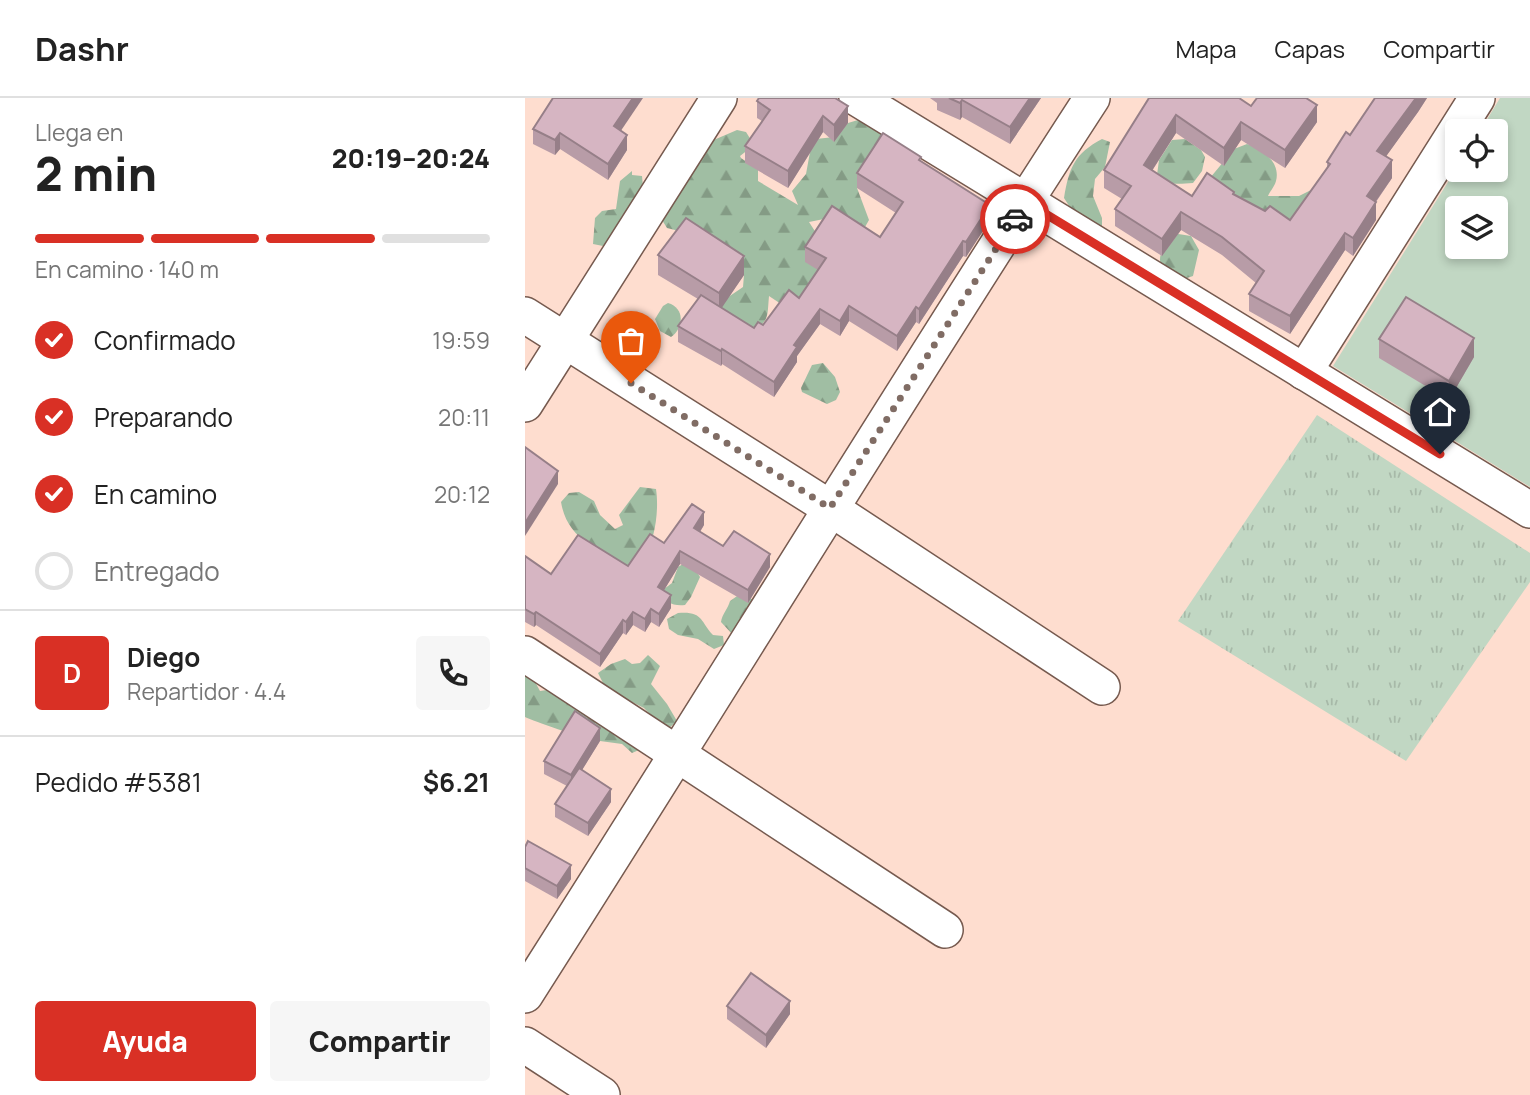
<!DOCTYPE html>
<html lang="es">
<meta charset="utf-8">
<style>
:root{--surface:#fff;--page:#f6f6f6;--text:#222;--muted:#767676;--line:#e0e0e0;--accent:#d93025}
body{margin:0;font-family:Manrope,sans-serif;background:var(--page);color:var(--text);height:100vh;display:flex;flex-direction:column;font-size:26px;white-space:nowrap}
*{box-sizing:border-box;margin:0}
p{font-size:23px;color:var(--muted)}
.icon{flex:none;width:38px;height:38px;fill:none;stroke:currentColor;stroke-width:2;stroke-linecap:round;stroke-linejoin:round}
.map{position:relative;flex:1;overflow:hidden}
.panel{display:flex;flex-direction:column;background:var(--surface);width:525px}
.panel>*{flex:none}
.buttons{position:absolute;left:920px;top:21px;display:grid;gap:14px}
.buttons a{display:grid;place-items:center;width:63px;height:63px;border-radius:7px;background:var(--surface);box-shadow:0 4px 10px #0003;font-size:35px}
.pin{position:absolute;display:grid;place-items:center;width:60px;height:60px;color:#fff;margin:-72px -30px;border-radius:50% 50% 50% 0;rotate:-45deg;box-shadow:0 0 7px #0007}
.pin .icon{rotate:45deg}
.courier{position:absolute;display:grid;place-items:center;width:70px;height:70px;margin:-35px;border:5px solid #d93025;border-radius:50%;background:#fff;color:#222;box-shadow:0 2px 9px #0007}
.headline em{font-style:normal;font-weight:800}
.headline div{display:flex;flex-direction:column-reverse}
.headline{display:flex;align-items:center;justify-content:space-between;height:119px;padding:0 35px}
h1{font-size:46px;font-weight:800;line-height:52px}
.bar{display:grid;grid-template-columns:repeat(4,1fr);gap:10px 7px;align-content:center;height:84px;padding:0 35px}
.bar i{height:9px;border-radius:5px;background:var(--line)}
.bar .on{background:var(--accent)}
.bar p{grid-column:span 4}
.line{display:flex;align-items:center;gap:18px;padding:0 35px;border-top:2px solid var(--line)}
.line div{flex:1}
.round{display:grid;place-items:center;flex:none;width:74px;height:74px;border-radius:7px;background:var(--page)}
ol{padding:0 35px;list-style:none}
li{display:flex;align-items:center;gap:21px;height:77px}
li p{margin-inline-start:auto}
li .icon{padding:7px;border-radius:50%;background:var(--accent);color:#fff;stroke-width:4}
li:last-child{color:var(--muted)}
li i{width:38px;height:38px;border:4px solid var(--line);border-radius:50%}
.button{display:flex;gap:14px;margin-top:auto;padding:14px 35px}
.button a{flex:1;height:80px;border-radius:7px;background:var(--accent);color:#fff;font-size:28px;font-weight:800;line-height:80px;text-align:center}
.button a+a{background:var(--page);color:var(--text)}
header{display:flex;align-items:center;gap:42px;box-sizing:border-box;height:98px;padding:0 35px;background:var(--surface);border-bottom:2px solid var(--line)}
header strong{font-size:33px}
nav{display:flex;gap:38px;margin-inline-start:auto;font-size:24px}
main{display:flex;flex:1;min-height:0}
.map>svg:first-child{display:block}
</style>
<header>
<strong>Dashr</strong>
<nav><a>Mapa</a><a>Capas</a><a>Compartir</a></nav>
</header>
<main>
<section class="panel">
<div class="headline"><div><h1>2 min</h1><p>Llega en</p></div><em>20:19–20:24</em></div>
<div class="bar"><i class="on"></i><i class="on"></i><i class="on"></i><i></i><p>En camino · 140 m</p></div>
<ol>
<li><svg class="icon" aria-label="check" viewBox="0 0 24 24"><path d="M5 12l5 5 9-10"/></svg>Confirmado<p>19:59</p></li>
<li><svg class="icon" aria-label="check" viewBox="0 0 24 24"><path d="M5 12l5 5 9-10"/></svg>Preparando<p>20:11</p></li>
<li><svg class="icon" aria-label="check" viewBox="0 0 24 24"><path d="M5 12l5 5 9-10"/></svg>En camino<p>20:12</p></li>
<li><i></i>Entregado</li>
</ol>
<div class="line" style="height:126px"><b class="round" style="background:var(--accent);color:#fff">D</b><div><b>Diego</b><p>Repartidor · 4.4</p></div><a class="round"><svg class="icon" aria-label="phone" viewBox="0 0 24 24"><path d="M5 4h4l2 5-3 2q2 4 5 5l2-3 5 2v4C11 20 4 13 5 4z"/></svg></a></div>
<div class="line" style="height:91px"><div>Pedido #5381</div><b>$6.21</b></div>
<div class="button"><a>Ayuda</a><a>Compartir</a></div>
</section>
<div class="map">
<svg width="1005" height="997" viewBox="0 0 1005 997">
<defs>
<pattern id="grass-tufts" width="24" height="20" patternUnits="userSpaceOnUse" patternTransform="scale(1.75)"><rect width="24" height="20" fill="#c1d7c3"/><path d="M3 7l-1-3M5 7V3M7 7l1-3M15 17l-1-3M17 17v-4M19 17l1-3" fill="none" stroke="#a7b9a8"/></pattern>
<pattern id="forest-firs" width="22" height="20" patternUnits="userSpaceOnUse" patternTransform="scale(1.75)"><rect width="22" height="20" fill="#a0bea3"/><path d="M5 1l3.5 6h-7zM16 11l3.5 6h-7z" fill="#849b85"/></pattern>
</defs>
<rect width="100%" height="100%" fill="#feddcf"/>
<path fill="url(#grass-tufts)" d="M792 317 1005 455V484L881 663 653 523Z"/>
<g fill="url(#forest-firs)">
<path d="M333 22 364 27 341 87 332 90 344 122 340 129 330 133 299 121 284 124 295 141 307 168 297 191 259 208 244 198C242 219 245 224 224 235L194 214 196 204 218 189 219 177 216 172 150 132 142 130 137 122 184 44 212 32 221 34 226 42 224 51 215 58 216 60 233 72V83L273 107 267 93 281 76 285 54 291 41 309 39 323 25Z"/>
<path d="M577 41 585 44 580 69 570 81 568 98 577 120V129L571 134 552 120 539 100C544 70 549 56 577 41Z"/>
<path d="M660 41 676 52 680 59 677 73 668 85C653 86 642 88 632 77L634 62 647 42Z"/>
<path d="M722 46C737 51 756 64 751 83 750 88 745 93 743 98H774L786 92 794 100 777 133 704 109 685 80 709 51Z"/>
<path d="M107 73V77L117 78 118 89 97 119 91 141 78 148 68 146 70 120 77 113 91 111 95 83Z"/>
<path d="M647 135 666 138 674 152 668 178 650 184C628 165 633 158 647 135Z"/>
<path d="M143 205C160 210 159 230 146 239L135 233 130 221 138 208Z"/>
<path d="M298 265 310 279 315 294 311 302 302 306 277 294 276 290 287 267Z"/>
<path d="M115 389 131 391C134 410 131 444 117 461 114 464 107 466 103 469 73 452 42 441 36 404L44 395 54 394 69 403 75 417 90 431 98 427 94 417Z"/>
<path d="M158 466 170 471 175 479 166 499 160 507C147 508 141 505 135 494L147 485 153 469Z"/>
<path d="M215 496 229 502 208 537 196 524C197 516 203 511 205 503Z"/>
<path d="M153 515C178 513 175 523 188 537L198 538 199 547 189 551 173 541 153 537 144 531 142 521Z"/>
<path d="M123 557 135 568 126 586 142 606 152 623 141 633 119 610 81 591 73 575 86 566 100 561 107 566 115 565Z"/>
<path d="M0 573 8 580 15 593 29 591 114 652 107 655 97 646 75 643 61 633C57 634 53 636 49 636 46 636 3 621 0 619Z"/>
</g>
<path fill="#c1d7c3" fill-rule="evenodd" d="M975 0H1005V389L808 268 933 68V72H971V33H955ZM933 110H971V149H933Z"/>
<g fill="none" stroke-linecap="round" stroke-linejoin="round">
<defs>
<g id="minor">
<path d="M332 0 1005 412"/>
<path d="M0 217 305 410 577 589"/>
<path d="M779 274 952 0"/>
<path d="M0 306 194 0"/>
<path d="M0 556 420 832"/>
<path d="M0 897C190 599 374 297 567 0"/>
<path d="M0 947 77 997"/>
</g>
</defs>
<use href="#minor" stroke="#765a4f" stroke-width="38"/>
<use href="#minor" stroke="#fff" stroke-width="35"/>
</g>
<g fill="#b89ca7">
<path d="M234 0 323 25 309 44 298 34 263 90 220 65V48L237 23 232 20V3Z"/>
<path d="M405 0H516L485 46 437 19 435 22 412 12V5Z"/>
<path d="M624 0 726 8 792 24 760 70 716 42 699 68 651 35 627 73 667 98 709 96 740 113 765 122 802 70V64L825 37 850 0H902L893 14 861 58 867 80 851 104V122L828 158 820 152 765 236 724 213V196L731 185 697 157 656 132 637 158 590 128V111L597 101 579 90V72Z"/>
<path d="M8 31 96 33 102 52 83 82 35 51 30 57 8 46Z"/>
<path d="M396 63 465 122 441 159 438 158 394 226 391 224 372 253 324 223 315 238 295 226 272 258V264L249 299 197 266 196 268 153 244V228L173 201 133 177V157L219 177 196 210 229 230 238 227 274 200 293 172 280 164V149L355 139 371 115 332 90V75Z"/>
<path d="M854 241 949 259 924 302 854 260Z"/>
<path d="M179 427 175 434 198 448 245 469 223 505 155 466 139 492 146 510 134 529 126 524 120 534 108 527 101 537 98 535 75 569 11 527 9 529 0 524V458L26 476 103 468 139 445Z"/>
<path d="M75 643 57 672 86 704 63 738 30 719V706L42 688 19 676V663Z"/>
<path d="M0 749 46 781 32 801 0 783Z"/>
<path d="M202 908 265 916 241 950 202 921Z"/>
</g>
<g fill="#967f88">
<path d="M108 0H118L89 43V28Z"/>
<path d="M505 0H516L485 46V29Z"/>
<path d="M891 0H902L893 14 852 71V53Z"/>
<path d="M437 2V19L435 22V5Z"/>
<path d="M792 7V24L760 70V52Z"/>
<path d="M323 8V25L309 44V27Z"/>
<path d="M651 17V35L619 85V67Z"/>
<path d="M298 18V34L263 90V73Z"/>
<path d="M716 24V42L699 68V50Z"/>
<path d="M35 35V51L30 57V42Z"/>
<path d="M102 37V52L83 82V66Z"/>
<path d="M867 62V80L842 116V98Z"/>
<path d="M851 104V122L828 158V140Z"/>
<path d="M465 107V122L441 159V144Z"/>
<path d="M656 114V132L637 158V141Z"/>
<path d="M820 135V152L765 236V218Z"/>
<path d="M438 143V158L394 226V211Z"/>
<path d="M219 158V177L194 214V195Z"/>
<path d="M324 208V223L315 238V223Z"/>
<path d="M391 209V224L372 253V238Z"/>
<path d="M295 211V226L272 258V264L249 299V284L269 247Z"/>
<path d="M949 240V259L924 302V283Z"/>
<path d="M197 251V266L196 268V253Z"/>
<path d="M33 373V386L0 438V425Z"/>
<path d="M179 414V427L169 443V430Z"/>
<path d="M155 453V466L133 502V489Z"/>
<path d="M245 456V469L223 505V492Z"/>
<path d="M146 497V510L134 529V516Z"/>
<path d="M126 511V524L120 534V521Z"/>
<path d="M11 514V527L9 529V516Z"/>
<path d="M108 514V527L101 537V524Z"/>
<path d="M98 522V535L75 569V556Z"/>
<path d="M75 630V643L46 690V677Z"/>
<path d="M86 691V704L63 738V725Z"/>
<path d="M46 767V781L32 801V788Z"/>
<path d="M265 903V916L241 950V937Z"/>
</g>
<g fill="#d6b5c2" stroke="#967f88" stroke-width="2">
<path d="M28 0H108L89 28 102 37 83 66 35 35 30 42 8 31Z"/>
<path d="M234 0H310L323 8 309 27 298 18 263 73 220 48 245 12 232 3Z"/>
<path d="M424 0H505L485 29 437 2 435 5Z"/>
<path d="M624 0H714L726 8 732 0H781L792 7 760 52 716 24 699 50 651 17 619 67 667 98 682 75 709 94 708 96 740 113 745 108 765 122 805 66 802 64 821 34 825 37 850 0H891L852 53 867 62 842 98 851 104 828 140 820 135 765 218 724 196 739 173 697 139 656 114 637 141 590 111 606 88 579 72Z"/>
<path d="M358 35 396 59 394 62 465 107 441 144 438 143 394 211 391 209 372 238 324 208 315 223 295 211 269 247 272 249 249 284 197 251 196 253 153 228 176 197 229 230 233 224 238 227 264 192 274 200 301 160 280 149 307 108 355 139 378 104 332 75Z"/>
<path d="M161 120 219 158 194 195 133 157Z"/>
<path d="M881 199 949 240 924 283 854 241Z"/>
<path d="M0 349 33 373 0 425Z"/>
<path d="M167 406 179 414 169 430 198 448 209 433 245 456 223 492 155 453 133 489 146 497 134 516 126 511 120 521 108 514 101 524 98 522 75 556 11 514 9 516 0 511V458L26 476 53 437 103 468 125 436 139 445Z"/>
<path d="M50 613 75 630 46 677 19 663Z"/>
<path d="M54 670 86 691 63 725 30 706Z"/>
<path d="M3 743 46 767 32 788 0 770V749Z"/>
<path d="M226 875 265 903 241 937 202 908Z"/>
</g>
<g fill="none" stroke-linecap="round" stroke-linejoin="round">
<path stroke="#806c64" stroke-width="7" stroke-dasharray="0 12.6" d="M106 285 305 410 490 121"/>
<path stroke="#d93025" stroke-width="9" d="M490 121 501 104 915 356"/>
</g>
</svg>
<div class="buttons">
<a><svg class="icon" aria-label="locate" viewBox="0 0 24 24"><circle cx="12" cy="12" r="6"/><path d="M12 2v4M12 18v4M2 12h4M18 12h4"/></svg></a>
<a><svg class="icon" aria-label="layers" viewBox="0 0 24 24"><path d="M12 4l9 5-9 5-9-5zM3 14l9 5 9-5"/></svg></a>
</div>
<div class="pin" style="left:106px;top:285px;background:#ea580c"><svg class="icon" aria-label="bag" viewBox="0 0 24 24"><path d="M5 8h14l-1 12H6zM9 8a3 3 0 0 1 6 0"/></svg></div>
<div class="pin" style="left:915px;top:356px;background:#1f2937"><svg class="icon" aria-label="home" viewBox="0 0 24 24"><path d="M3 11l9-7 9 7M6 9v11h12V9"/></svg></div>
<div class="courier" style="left:490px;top:121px"><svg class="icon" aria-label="car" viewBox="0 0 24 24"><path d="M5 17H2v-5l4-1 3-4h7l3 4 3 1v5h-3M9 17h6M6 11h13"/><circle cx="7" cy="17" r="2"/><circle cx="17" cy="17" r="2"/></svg></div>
</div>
</main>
